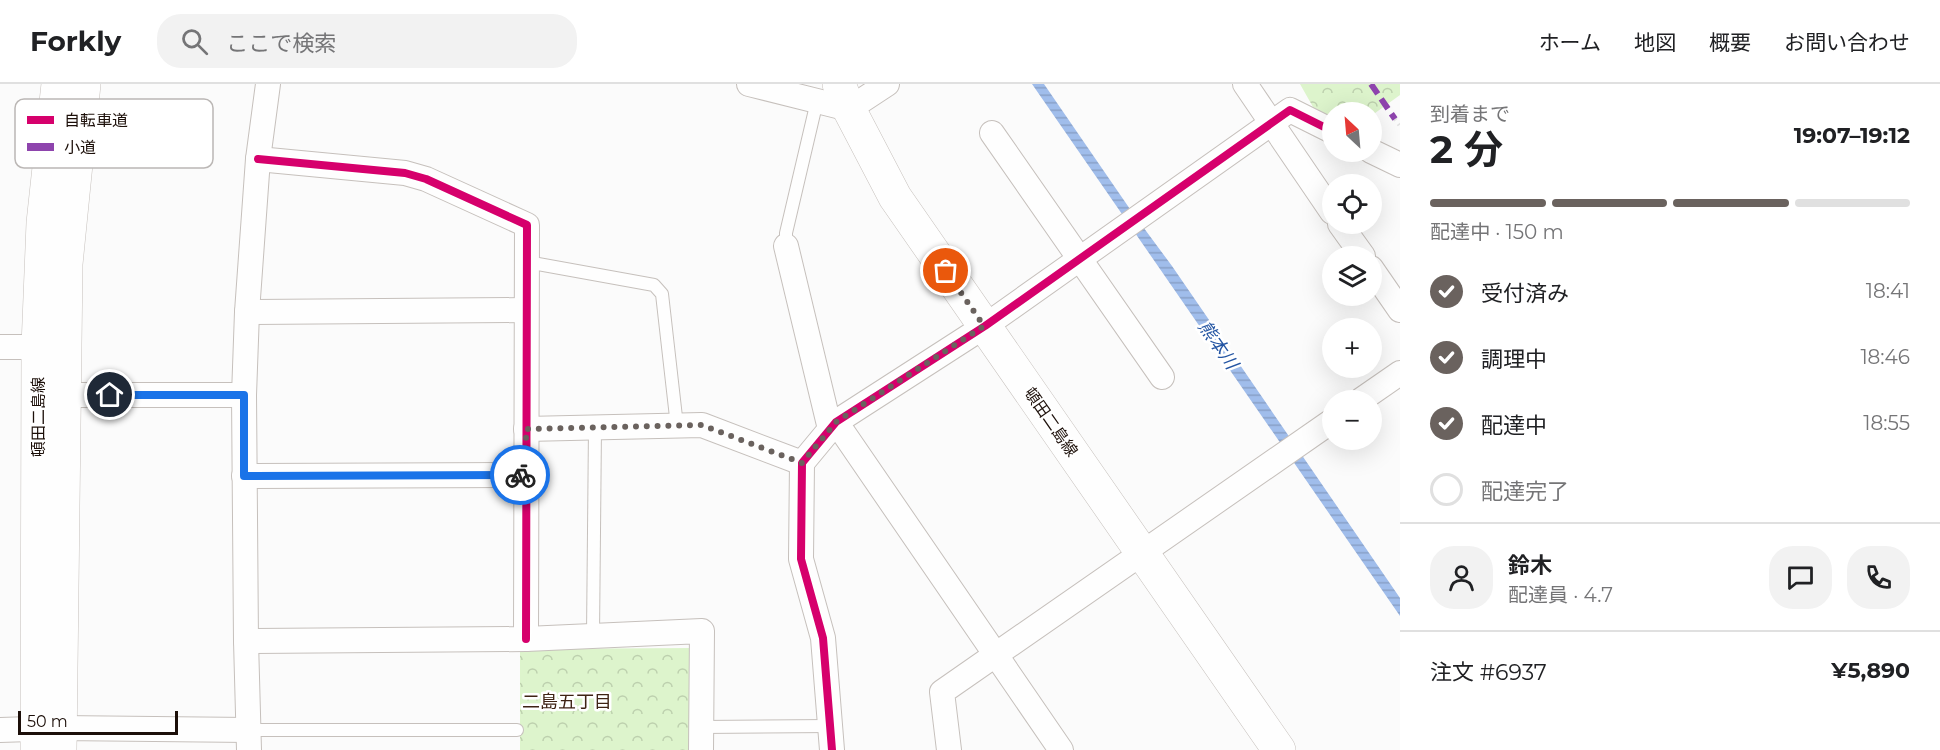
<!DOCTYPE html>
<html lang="ja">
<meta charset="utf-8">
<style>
:root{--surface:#fff;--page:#f2f2f2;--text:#202124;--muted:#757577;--line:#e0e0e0;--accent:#6a625e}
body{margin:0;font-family:Montserrat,"Noto Sans JP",sans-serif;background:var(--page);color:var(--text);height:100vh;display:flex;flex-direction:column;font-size:22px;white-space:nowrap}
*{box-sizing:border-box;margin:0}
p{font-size:20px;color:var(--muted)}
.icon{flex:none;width:33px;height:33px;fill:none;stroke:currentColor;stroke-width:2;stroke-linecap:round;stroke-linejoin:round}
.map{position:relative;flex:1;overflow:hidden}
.drawer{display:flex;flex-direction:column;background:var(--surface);width:540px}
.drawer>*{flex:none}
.needle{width:39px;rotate:334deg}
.controls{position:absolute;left:1322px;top:18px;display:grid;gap:12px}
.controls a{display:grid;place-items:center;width:60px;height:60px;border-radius:50%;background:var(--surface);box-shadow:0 6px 24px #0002;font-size:30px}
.scale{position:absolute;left:18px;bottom:15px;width:160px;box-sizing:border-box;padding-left:6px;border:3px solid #1c0f09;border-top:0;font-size:16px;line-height:21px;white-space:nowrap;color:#1c0f09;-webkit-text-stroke:4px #fff;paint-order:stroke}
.pin{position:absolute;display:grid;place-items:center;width:51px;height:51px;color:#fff;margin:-26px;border:3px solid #fff;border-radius:50%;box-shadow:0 2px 6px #0007}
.courier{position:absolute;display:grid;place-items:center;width:60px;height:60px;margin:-30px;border:4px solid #1a73e8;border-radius:50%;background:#fff;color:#222;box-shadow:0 2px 8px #0007}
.head em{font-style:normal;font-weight:700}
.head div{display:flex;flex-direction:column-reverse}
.head{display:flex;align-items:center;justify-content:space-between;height:102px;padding:0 30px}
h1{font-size:39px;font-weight:700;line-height:45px}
.bar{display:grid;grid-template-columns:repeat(4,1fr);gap:9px 6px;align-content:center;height:72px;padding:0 30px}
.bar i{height:8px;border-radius:4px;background:var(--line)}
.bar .active{background:var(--accent)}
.bar p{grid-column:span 4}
.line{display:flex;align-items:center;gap:15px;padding:0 30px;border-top:2px solid var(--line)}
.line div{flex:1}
.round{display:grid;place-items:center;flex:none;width:63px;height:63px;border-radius:24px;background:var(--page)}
ol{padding:0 30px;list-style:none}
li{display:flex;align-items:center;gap:18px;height:66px}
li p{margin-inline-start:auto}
li .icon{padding:6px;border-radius:50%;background:var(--accent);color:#fff;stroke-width:4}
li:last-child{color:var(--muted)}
li i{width:33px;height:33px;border:3px solid var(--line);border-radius:50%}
header{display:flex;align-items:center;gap:36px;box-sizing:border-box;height:84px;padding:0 30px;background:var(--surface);border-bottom:2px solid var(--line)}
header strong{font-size:28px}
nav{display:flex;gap:33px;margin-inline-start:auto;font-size:21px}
.search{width:420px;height:54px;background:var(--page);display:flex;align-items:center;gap:15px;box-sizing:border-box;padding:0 21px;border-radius:24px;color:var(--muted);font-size:22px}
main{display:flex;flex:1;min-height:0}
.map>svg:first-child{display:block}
</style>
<header>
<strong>Forkly</strong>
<div class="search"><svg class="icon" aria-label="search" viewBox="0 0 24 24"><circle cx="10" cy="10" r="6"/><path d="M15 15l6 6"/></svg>ここで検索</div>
<nav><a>ホーム</a><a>地図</a><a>概要</a><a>お問い合わせ</a></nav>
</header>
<main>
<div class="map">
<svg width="1400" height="666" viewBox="0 0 1400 666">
<defs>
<pattern id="park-crowns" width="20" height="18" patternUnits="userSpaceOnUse" patternTransform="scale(1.5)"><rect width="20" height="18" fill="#ddf4cc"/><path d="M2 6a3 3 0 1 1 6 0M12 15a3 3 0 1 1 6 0" fill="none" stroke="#bdd0ae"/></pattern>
<pattern id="water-rules" width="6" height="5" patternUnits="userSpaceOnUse" patternTransform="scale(1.5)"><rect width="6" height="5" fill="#a0bdeb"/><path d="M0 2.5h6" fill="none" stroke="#89a1c8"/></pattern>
</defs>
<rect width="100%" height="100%" fill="#fbfbfb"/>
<g fill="url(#park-crowns)">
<path d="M1300 0H1400V11L1371 32V28H1332V33L1313 23Z"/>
<path d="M692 564V666H520V565Z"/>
</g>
<path fill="url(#water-rules)" d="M1032 0H1044L1132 128 1172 182 1400 514V532Z"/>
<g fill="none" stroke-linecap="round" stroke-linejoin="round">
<defs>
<g id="lane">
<path d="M786 162V149L817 17"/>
<path d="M527 178 654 201 662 210 677 342"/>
<path d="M593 552 595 343"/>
<path d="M701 643 831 642"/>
<path d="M249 646H517"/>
</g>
<g id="street">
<path d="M749 0 849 25 887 0"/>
<path d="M1245 0 1332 128"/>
<path d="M992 49 1162 293"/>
<path d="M1371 67 1400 81"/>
<path d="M258 75 405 89 426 95 527 141 526 555"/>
<path d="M1340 140 1363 172"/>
<path d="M786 162 830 345"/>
<path d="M1371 184 1400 226"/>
<path d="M247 228 526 226"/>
<path d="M0 263H38"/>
<path d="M65 311H244"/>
<path d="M1361 316 1400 289"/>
<path d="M836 338 1061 666"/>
<path d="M526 345 702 341 802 379"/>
<path d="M244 392 526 391"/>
<path d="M246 557 526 555 702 547 701 666"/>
<path d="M0 646 60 644 249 646"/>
<path d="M249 666 246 557 244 311 247 228 258 75 268 0"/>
<path d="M832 666 823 554 801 475 802 379 836 338 985 242 1290 26 1332 47"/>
<path d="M949 666 942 608 1332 337"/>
</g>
<g id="secondary">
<path d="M839 0 849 25 895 113 1279 666"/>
<path d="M37 666 38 263 43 139 58 0"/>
<path d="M60 666 66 180 84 0"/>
</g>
</defs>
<use href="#lane" stroke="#c6c0bc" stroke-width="14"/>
<use href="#street" stroke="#c6c0bc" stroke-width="26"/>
<use href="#secondary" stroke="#c6c0bc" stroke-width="34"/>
<path stroke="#e2e2e2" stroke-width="4" stroke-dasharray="1.5 4.5" stroke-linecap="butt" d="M1395 35 1400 42"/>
<use href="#lane" stroke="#fefefe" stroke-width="12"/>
<use href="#street" stroke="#fefefe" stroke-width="24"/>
<use href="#secondary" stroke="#fefefe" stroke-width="33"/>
<path stroke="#8e44ad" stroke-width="6" stroke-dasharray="12 6" stroke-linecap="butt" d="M1371 0 1395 35"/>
<defs>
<g id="cycleway">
<path d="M258 75 405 89 426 95 527 141 526 555"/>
<path d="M832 666 823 554 801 475 802 379 836 338 985 242 1290 26 1332 47"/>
</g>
</defs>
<use href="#cycleway" stroke="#fff" stroke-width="11"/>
<use href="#cycleway" stroke="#d6006c" stroke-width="8"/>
</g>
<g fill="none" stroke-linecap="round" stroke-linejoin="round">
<path stroke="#6a625e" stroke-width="6" stroke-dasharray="0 10.8" d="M520 391H526V345L702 341 802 379 836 338 984 242 946 187"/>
<path stroke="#1a73e8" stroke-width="8" d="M110 311H244V392L520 391"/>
</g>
<g text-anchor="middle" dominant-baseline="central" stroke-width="5" stroke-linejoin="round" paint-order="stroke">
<g font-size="16" fill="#1c0f09" stroke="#fff">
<text transform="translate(38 333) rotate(-90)">頓田二島線</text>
<text transform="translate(1051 338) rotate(55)">頓田二島線</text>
</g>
<g font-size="18" font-style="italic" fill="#2455a3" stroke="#fff">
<text transform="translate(1218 261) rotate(55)">熊本川</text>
</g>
<g font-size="18" fill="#3e2314" stroke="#fff">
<text x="567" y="618">二島五丁目</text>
</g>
</g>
<rect x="15" y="15" width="198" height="69" rx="9" fill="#fff" stroke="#bbb7b5" stroke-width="1.5"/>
<rect x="27" y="32" width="27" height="8" fill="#d6006c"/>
<rect x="27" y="59" width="27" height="8" fill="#8e44ad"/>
<g font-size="16" fill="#1c0f09">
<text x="64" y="42">自転車道</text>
<text x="64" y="69">小道</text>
</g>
</svg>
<div class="controls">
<a><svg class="needle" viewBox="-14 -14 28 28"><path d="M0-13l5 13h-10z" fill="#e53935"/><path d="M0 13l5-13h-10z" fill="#757577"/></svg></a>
<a><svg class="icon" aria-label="locate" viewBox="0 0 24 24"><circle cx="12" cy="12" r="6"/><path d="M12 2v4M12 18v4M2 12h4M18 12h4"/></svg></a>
<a><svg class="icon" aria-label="layers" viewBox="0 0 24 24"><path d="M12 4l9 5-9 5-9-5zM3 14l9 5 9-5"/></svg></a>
<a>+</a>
<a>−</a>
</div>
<div class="scale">50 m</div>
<div class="pin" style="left:946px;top:187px;background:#ea580c"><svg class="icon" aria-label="bag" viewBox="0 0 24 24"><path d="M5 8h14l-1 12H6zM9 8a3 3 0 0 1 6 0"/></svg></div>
<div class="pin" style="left:110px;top:311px;background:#1f2937"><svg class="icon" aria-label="home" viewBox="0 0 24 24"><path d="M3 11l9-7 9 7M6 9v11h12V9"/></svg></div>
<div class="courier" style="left:520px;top:391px"><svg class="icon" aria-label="bike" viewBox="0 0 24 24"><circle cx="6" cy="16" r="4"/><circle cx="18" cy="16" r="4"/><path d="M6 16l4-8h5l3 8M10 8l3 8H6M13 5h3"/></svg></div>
</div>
<section class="drawer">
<div class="head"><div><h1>2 分</h1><p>到着まで</p></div><em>19:07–19:12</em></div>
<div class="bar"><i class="active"></i><i class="active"></i><i class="active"></i><i></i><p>配達中 · 150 m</p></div>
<ol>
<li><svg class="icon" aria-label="check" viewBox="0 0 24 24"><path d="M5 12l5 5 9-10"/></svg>受付済み<p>18:41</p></li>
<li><svg class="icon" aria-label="check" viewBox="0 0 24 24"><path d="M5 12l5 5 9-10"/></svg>調理中<p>18:46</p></li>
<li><svg class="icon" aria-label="check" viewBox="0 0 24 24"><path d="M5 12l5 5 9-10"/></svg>配達中<p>18:55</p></li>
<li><i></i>配達完了</li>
</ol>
<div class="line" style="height:108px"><a class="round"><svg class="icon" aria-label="person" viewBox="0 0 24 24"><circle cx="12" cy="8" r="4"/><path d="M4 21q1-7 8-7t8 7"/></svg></a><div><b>鈴木</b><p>配達員 · 4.7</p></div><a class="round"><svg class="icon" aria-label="chat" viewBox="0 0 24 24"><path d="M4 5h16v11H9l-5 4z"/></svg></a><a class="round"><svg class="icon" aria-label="phone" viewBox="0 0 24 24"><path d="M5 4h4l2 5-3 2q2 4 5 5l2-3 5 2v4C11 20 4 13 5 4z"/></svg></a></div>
<div class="line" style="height:78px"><div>注文 #6937</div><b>¥5,890</b></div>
</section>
</main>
